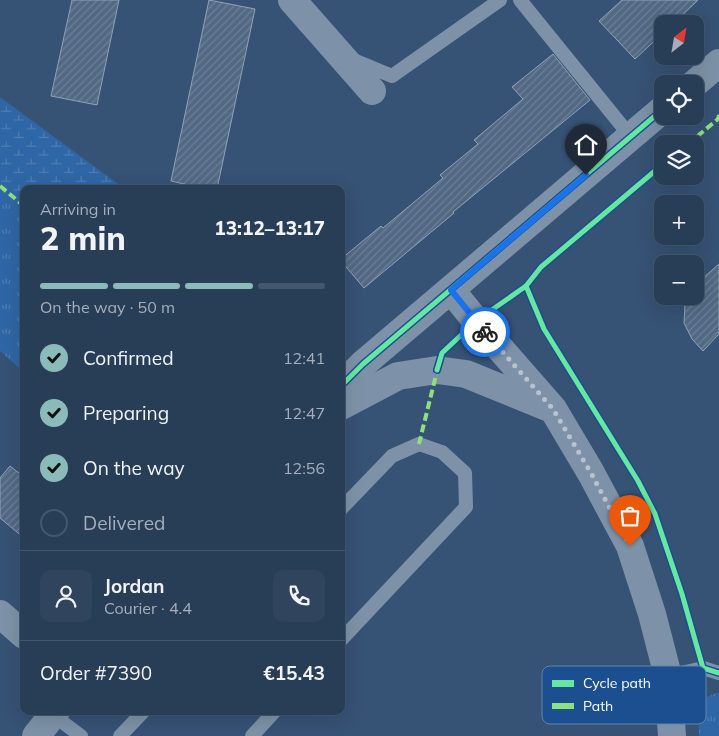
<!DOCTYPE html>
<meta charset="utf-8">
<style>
:root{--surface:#283e57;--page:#30455d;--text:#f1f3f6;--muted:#a5aeba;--line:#44576d;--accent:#8bbbb9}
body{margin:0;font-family:Mulish,sans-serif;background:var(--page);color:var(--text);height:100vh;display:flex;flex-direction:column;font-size:19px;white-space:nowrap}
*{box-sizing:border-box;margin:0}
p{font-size:16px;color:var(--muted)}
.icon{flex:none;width:28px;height:28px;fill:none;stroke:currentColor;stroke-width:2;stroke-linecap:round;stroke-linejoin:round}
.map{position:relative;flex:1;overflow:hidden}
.details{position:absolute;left:20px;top:185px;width:325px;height:530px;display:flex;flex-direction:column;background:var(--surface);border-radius:10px;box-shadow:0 5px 20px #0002,0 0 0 1px var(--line)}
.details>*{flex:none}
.needle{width:32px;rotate:31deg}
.fabs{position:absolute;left:654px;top:15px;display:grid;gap:10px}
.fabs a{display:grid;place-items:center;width:50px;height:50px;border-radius:10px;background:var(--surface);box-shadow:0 5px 20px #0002,0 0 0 1px var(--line);font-size:25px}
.pin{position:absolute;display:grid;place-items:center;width:42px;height:42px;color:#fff;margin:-51px -21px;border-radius:50% 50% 50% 0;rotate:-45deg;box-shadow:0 0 5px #0007}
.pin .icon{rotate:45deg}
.courier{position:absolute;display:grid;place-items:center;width:50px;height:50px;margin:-25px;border:4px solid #1a73e8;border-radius:50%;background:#fff;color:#222;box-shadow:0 1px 6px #0007}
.head em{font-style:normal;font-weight:800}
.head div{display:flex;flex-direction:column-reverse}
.head{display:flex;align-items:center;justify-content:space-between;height:85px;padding:0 20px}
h1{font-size:32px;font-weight:800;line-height:38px}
.bar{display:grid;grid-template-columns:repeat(4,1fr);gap:8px 5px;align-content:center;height:60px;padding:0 20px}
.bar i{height:6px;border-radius:4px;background:var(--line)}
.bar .selected{background:var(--accent)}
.bar p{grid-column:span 4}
.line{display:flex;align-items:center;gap:12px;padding:0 20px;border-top:1px solid var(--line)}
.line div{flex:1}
.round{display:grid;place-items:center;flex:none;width:52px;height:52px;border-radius:10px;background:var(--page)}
ol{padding:0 20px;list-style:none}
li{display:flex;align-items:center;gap:15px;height:55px}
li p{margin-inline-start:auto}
li .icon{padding:5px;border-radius:50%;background:var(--accent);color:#111;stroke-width:4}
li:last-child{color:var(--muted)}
li i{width:28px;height:28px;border:2px solid var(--line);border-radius:50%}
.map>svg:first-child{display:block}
</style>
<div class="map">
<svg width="719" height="736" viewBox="0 0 719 736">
<defs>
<pattern id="grass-tufts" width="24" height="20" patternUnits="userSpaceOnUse" patternTransform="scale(1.25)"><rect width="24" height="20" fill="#2f66a5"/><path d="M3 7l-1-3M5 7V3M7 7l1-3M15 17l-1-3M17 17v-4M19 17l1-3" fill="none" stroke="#4e7db2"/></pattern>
<pattern id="wetland-marsh" width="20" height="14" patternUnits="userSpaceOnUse" patternTransform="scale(1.25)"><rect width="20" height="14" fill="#2f66a5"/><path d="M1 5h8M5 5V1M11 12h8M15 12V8" fill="none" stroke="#4e7db2"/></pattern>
<pattern id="building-hatch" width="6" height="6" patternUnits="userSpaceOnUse" patternTransform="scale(1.25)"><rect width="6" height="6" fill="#526984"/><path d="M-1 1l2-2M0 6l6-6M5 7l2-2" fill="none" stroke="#6c8096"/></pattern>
</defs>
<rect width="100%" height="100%" fill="#365274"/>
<g fill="url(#grass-tufts)">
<path d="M0 186 24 206V372L0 351Z"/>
<path d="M719 692V736H699L698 712 707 697Z"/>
</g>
<path fill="url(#wetland-marsh)" d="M0 97 125 189H24V206L0 186Z"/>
<g fill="url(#building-hatch)" stroke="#92a2b6">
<path d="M72 0H119L97 105 51 96Z"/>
<path d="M209 0 255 9 217 189H206L171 181Z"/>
<path d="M622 0H698L673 24H662V34L635 59 599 21Z"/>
<path d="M553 54 590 100 453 212 454 213 364 288 341 261V259L381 226 383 228 443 178 440 175 478 144 474 140 523 99 512 87Z"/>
<path d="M719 264V334L703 351 692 339 684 323 685 303 689 296H695V285Z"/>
<path d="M10 466 24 477V538L0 518V478Z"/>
</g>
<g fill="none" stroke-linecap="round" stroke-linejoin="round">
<g stroke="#7d92a8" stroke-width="14">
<path d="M520 0 631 137"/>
<path d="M351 59 392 76 500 0"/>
<path d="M341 509 392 456 419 444 442 452 465 473 466 507 341 640"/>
<path d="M668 676 703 668 719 673"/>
<path d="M53 715 81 736"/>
<path d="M120 736 144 711"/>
<path d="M252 736 275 711"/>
</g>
<g stroke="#7d92a8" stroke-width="28">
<path d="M292 0 372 91"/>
<path d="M694 84 719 63"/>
<path d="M451 290 476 321 553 409 591 473 630 546 652 614 668 676 672 736"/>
<path d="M341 386 363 364 662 110"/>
<path d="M341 406 398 376 437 370 466 374 547 407"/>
<path d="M0 614 24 635"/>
<path d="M36 736 56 711"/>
</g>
<g stroke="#8de07e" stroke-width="4" stroke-dasharray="8 4" stroke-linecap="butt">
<path d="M688 144 718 119 719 115"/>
<path d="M0 186 24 206"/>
<path d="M419 444 438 367"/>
</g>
<defs>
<g id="cycleway">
<path d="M526 286 544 329 638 481 655 514 682 594 703 668 719 673"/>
<path d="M437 370 442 353 476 321 526 286 541 267 662 165"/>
<path d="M341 386 363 364 662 110"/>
</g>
</defs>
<use href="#cycleway" stroke="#1b4f8f" stroke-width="8"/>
<use href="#cycleway" stroke="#66e7a1" stroke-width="5"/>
</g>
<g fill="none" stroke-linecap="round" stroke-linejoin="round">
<path stroke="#b9c2ce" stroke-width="5" stroke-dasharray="0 9" d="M485 332 553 409 591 473 630 546"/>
<path stroke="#1a73e8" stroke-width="6" d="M485 332 451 290 586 175"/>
</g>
<rect x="542" y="666" width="164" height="58" rx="8" fill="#1b4f8f" stroke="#5f84b1" stroke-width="1"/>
<rect x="552" y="680" width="22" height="7" fill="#66e7a1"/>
<rect x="552" y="703" width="22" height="6" fill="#8de07e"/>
<g font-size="14" fill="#fff">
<text x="583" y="688">Cycle path</text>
<text x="583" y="711">Path</text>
</g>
</svg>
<div class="fabs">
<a><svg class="needle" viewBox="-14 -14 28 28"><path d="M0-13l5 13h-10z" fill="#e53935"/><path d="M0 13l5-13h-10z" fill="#a5aeba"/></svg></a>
<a><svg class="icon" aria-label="locate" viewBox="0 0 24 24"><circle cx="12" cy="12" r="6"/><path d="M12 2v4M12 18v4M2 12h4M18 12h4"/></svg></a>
<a><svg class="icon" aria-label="layers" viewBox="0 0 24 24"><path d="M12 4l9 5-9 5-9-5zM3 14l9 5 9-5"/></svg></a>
<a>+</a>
<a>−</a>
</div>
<div class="pin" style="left:630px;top:546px;background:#ea580c"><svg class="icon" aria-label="bag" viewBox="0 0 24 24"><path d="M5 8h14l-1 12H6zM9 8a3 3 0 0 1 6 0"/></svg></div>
<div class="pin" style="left:586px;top:175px;background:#1f2937"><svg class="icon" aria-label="home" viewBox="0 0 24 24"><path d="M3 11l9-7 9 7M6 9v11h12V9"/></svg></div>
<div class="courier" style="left:485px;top:332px"><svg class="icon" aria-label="bike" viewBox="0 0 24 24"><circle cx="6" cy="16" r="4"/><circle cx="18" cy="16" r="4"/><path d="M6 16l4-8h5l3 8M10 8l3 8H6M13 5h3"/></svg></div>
<section class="details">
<div class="head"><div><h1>2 min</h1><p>Arriving in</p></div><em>13:12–13:17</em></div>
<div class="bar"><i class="selected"></i><i class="selected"></i><i class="selected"></i><i></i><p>On the way · 50 m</p></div>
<ol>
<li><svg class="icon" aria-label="check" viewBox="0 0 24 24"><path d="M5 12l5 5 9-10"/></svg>Confirmed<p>12:41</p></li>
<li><svg class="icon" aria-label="check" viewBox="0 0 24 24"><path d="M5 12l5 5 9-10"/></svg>Preparing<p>12:47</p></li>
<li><svg class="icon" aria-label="check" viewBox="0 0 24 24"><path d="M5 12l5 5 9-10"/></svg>On the way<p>12:56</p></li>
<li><i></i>Delivered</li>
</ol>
<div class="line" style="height:90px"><a class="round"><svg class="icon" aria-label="person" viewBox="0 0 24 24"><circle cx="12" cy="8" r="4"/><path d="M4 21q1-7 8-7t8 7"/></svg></a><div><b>Jordan</b><p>Courier · 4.4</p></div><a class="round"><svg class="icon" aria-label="phone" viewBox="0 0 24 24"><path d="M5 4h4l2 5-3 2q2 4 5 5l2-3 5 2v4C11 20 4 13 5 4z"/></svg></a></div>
<div class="line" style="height:65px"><div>Order #7390</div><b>€15.43</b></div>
</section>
</div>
